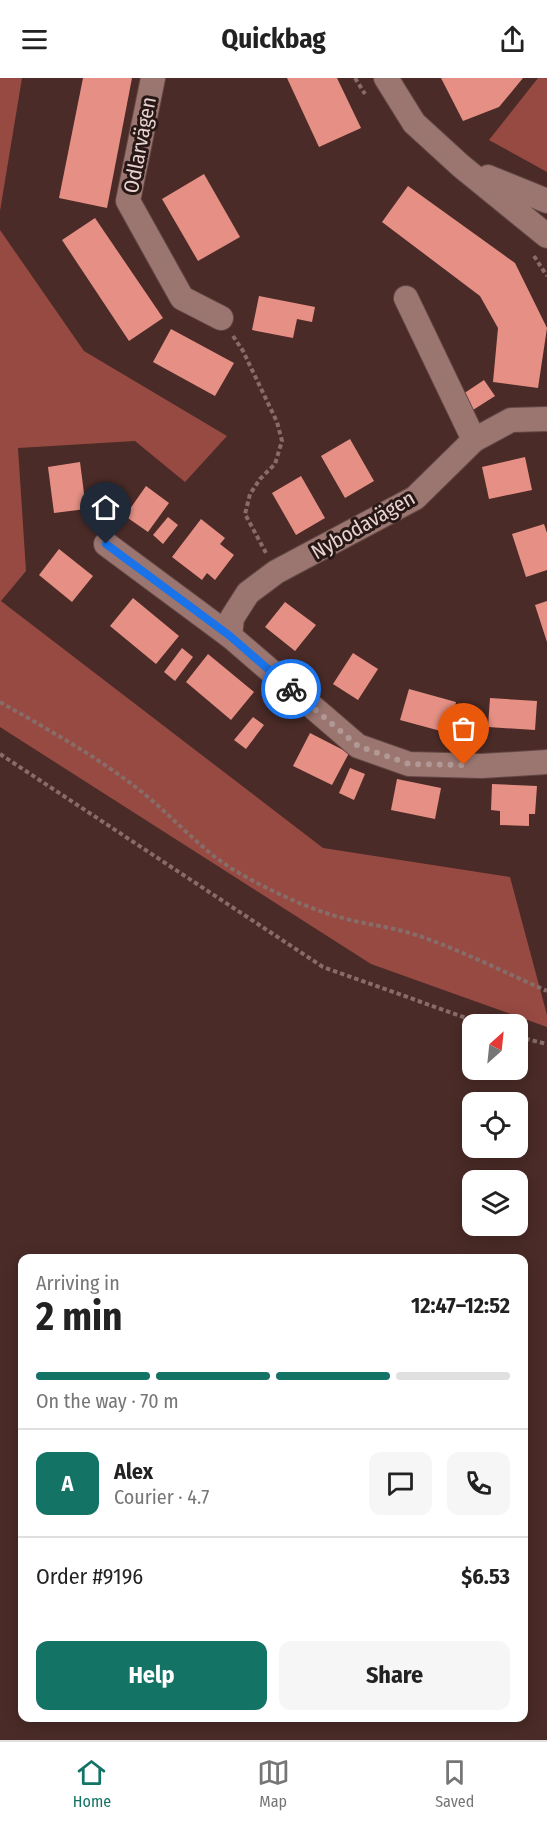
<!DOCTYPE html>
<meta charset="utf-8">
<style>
:root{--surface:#fff;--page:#f6f6f6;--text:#222;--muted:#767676;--line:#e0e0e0;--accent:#137365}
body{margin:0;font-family:"Fira Sans Condensed",sans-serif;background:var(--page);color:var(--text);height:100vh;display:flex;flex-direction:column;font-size:22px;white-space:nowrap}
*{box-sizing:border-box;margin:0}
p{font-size:20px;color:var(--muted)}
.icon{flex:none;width:33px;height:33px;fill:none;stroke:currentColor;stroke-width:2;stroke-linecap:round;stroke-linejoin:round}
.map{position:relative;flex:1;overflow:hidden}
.sheet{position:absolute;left:18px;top:1176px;width:510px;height:468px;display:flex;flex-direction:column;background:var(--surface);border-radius:12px;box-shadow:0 3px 15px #0003}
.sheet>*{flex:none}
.needle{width:39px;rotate:27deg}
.controls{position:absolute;left:462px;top:936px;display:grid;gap:12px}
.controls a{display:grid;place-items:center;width:66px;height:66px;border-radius:12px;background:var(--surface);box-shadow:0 3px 15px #0003;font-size:30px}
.pin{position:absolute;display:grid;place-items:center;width:51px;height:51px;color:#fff;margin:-62px -26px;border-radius:50% 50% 50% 0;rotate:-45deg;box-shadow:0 0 6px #0007}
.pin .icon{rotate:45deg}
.courier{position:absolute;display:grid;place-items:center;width:60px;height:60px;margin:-30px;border:4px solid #1a73e8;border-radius:50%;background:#fff;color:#222;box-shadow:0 2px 8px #0007}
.overview em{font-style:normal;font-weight:700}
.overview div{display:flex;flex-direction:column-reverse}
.overview{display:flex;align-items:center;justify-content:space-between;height:102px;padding:0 18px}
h1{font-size:39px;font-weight:700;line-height:45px}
.bar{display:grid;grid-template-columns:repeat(4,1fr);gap:9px 6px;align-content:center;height:72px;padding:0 18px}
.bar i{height:8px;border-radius:4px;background:var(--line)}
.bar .active{background:var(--accent)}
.bar p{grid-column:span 4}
.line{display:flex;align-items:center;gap:15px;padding:0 18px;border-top:2px solid var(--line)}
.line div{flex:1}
.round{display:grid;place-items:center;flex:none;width:63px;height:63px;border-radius:12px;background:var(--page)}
.action{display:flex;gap:12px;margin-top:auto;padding:12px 18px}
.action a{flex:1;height:69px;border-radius:12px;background:var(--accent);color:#fff;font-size:24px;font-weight:700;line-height:69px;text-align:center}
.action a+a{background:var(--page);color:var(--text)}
header{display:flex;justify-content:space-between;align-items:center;height:78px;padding:0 18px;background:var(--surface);font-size:27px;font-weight:700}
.tabs{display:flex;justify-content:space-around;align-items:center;height:84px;border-top:2px solid var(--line);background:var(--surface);font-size:16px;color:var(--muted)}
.tabs a{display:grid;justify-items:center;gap:3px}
.tabs .active{color:var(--accent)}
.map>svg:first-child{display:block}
</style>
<header><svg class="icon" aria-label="menu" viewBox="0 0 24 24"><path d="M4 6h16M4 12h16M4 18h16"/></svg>Quickbag<svg class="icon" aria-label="share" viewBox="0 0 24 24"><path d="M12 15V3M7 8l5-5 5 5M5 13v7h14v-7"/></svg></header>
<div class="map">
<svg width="547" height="1662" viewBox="0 0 547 1662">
<rect width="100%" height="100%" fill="#4a2b27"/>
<g fill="#974a42">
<path d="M0 0H22L0 133Z"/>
<path d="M538 0H547V94L489 62Z"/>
<path d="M0 152 84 273 227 358 185 404 135 363 18 370 26 493 1 523 323 770 510 799 547 937V949L371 886 0 649Z"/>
</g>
<g fill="#e69085">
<path d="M83 0H132L107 130 59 120Z"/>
<path d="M287 0H337L361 50 319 69Z"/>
<path d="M441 0H523L499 29 463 43Z"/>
<path d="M204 96 240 159 198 183 162 121Z"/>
<path d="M408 108 515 185 547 250 538 310 493 304 498 250 480 218 382 144Z"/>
<path d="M95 140 163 240 129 263 62 162Z"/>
<path d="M259 218 315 229 312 244 297 241 293 260 252 252Z"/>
<path d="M171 251 234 285 215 318 153 284Z"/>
<path d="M484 302 495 318 473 332 463 316Z"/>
<path d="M350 361 374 403 345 420 321 378Z"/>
<path d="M525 379 532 412 489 421 482 389Z"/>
<path d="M80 384 86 431 54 435 48 389Z"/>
<path d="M301 398 325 440 296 457 272 415Z"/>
<path d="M146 408 169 425 148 454 125 438Z"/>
<path d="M168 439 178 447 163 466 153 457Z"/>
<path d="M201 441 225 460 220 466 234 477 215 502 207 495 202 502 172 479Z"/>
<path d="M544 446 547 455V492L526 499 512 456Z"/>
<path d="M59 471 93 498 72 524 39 497Z"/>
<path d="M133 520 179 558 156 586 110 548Z"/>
<path d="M547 523V564L535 527Z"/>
<path d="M285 524 316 547 295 573 265 549Z"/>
<path d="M182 570 193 579 175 603 164 594Z"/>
<path d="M353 575 378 591 358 622 333 606Z"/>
<path d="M208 576 254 614 231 642 186 604Z"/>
<path d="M409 611 456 624 448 655 400 642Z"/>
<path d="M490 620 537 623 535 652 488 649Z"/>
<path d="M253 639 264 647 246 671 234 662Z"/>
<path d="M310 655 349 675 332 707 293 688Z"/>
<path d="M350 690 365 696 354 722 339 715Z"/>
<path d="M397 701 441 710 435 741 391 732Z"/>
<path d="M492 706 537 708 535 736H529V748L500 747V733L491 732Z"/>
</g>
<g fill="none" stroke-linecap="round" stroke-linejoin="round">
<defs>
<g id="minor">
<path d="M153 0 128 123 182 220 221 240"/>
<path d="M386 0 414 45 461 88 547 158"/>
<path d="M488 99 547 123"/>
<path d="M406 220 474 362"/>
<path d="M547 341 511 342 474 362 415 420 276 494 248 515 232 540 230 558 358 668 409 686 482 688 547 684"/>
<path d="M106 466 230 558"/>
</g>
</defs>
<use href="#minor" stroke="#634845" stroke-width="26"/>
<g stroke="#876c68" stroke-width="4" stroke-dasharray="4.5 3" stroke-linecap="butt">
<path d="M355 0 365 16"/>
<path d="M534 178 547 198"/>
<path d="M233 258 243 273 277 344 282 363 275 386 260 401 250 416 245 436 266 475"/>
<path d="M0 624C47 651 96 678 138 711 171 736 203 775 239 795 271 813 304 829 339 839 366 847 395 849 422 859 465 874 506 895 547 913"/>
<path d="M0 676 323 889 483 946"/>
<path d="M518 959 547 966"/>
</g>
<use href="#minor" stroke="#9b7671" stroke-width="24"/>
</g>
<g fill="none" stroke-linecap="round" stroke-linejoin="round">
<path stroke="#b19895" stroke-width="6" stroke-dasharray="0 10.8" d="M291 611 358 668 409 686 464 687"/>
<path stroke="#1a73e8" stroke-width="8" d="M106 466 230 558 291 611"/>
</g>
<g text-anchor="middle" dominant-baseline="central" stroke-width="6" stroke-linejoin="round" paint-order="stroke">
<g font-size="21" fill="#e8d3d0" stroke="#271816">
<text transform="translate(140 67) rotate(-79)">Odlarvägen</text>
<text transform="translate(363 447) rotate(-30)">Nybodavägen</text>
</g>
</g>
</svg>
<div class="controls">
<a><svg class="needle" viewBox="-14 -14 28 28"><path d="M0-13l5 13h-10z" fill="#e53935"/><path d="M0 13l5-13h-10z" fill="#767676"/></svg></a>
<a><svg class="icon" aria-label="locate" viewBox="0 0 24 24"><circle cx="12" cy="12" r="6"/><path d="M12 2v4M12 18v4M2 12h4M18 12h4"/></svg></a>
<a><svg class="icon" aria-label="layers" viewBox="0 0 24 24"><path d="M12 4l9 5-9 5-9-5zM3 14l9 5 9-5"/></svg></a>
</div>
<div class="pin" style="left:464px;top:687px;background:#ea580c"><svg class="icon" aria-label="bag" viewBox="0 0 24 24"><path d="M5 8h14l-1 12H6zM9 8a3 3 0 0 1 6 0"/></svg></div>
<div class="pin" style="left:106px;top:466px;background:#1f2937"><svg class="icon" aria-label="home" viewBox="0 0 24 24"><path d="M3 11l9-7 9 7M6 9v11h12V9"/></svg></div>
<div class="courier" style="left:291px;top:611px"><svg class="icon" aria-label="bike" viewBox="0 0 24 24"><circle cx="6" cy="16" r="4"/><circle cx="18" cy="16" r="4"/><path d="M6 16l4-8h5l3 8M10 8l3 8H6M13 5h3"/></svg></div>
<section class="sheet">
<div class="overview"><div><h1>2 min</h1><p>Arriving in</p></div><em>12:47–12:52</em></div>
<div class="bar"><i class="active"></i><i class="active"></i><i class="active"></i><i></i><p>On the way · 70 m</p></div>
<div class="line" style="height:108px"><b class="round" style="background:var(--accent);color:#fff">A</b><div><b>Alex</b><p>Courier · 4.7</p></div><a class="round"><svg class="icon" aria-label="chat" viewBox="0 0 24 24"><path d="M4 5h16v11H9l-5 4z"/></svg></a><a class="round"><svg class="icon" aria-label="phone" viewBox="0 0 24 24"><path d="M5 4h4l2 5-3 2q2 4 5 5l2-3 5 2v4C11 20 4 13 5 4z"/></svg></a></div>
<div class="line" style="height:78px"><div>Order #9196</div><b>$6.53</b></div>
<div class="action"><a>Help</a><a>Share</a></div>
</section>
</div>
<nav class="tabs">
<a class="active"><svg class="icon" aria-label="home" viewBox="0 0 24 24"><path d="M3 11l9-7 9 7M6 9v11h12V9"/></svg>Home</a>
<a><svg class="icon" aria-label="map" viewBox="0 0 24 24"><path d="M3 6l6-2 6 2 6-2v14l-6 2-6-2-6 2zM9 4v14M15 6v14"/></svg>Map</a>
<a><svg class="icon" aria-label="saved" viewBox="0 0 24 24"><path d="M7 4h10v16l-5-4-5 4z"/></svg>Saved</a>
</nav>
